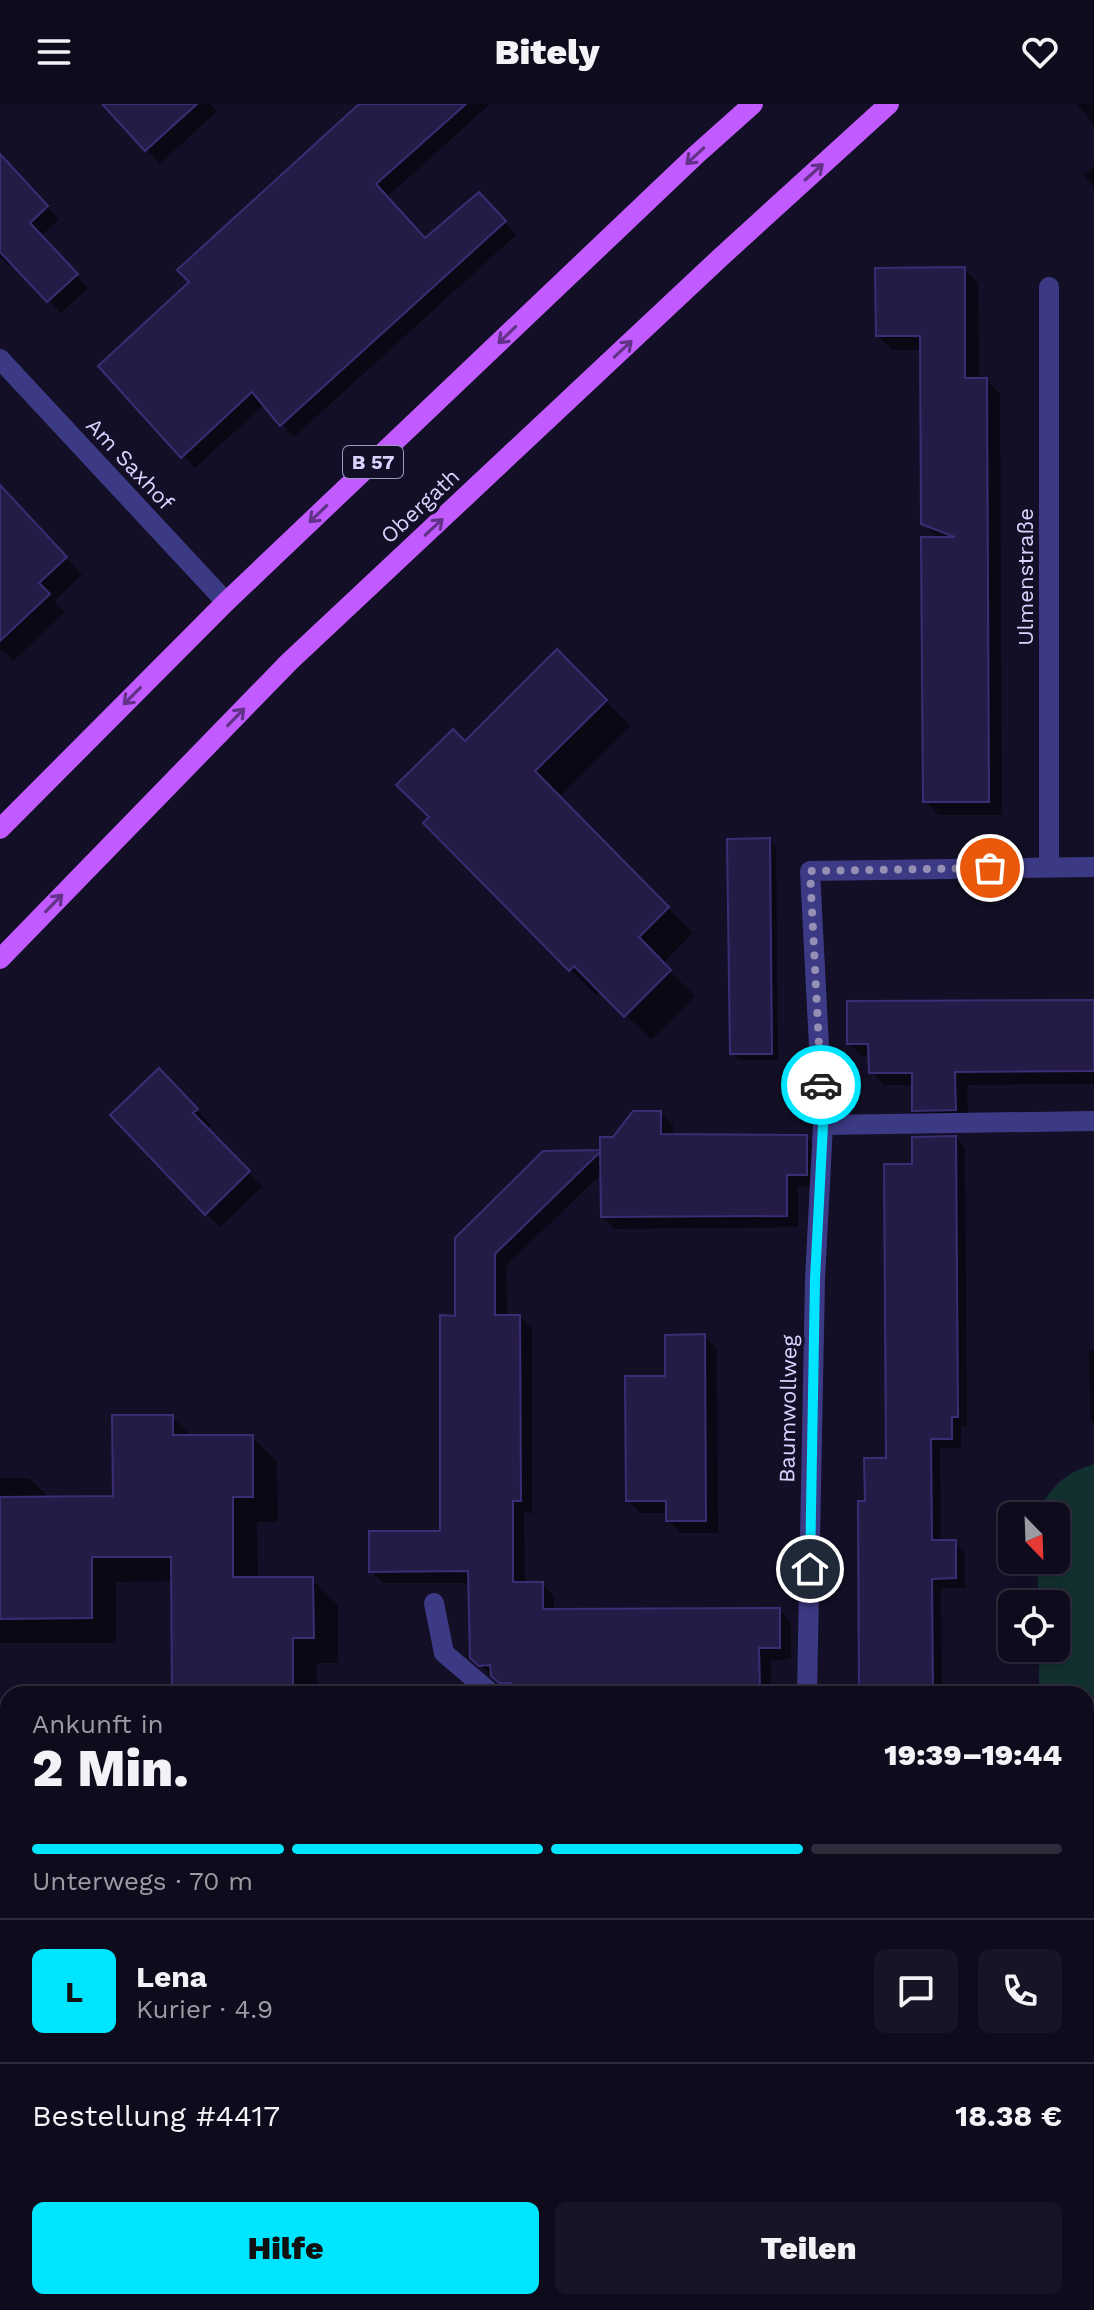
<!DOCTYPE html>
<html lang="de">
<meta charset="utf-8">
<style>
:root{--surface:#0e0b1c;--page:#171425;--text:#f1f3f6;--muted:#9b9ba3;--line:#2e2b3b;--accent:#00e5ff}
body{margin:0;font-family:"Work Sans",sans-serif;background:var(--page);color:var(--text);height:100vh;display:flex;flex-direction:column;font-size:30px;white-space:nowrap}
*{box-sizing:border-box;margin:0}
p{font-size:26px;color:var(--muted)}
.icon{flex:none;width:44px;height:44px;fill:none;stroke:currentColor;stroke-width:2;stroke-linecap:round;stroke-linejoin:round}
.map{position:relative;flex:1;overflow:hidden}
.sheet{position:absolute;left:0px;top:1582px;width:1094px;height:624px;display:flex;flex-direction:column;background:var(--surface);border-radius:24px 24px 0 0;box-shadow:0 4px 12px #0003,0 0 0 2px var(--line)}
.sheet>*{flex:none}
.needle{width:52px;rotate:157deg}
.tools{position:absolute;left:998px;top:1398px;display:grid;gap:16px}
.tools a{display:grid;place-items:center;width:72px;height:72px;border-radius:12px;background:var(--surface);box-shadow:0 4px 12px #0003,0 0 0 2px var(--line);font-size:40px}
.pin{position:absolute;display:grid;place-items:center;width:68px;height:68px;color:#fff;margin:-34px;border:4px solid #fff;border-radius:50%;box-shadow:0 2px 8px #0007}
.courier{position:absolute;display:grid;place-items:center;width:80px;height:80px;margin:-40px;border:6px solid #00e5ff;border-radius:50%;background:#fff;color:#222;box-shadow:0 2px 10px #0007}
.head em{font-style:normal;font-weight:800}
.head div{display:flex;flex-direction:column-reverse}
.head{display:flex;align-items:center;justify-content:space-between;height:136px;padding:0 32px}
h1{font-size:52px;font-weight:800;line-height:60px}
.bar{display:grid;grid-template-columns:repeat(4,1fr);gap:12px 8px;align-content:center;height:96px;padding:0 32px}
.bar i{height:10px;border-radius:6px;background:var(--line)}
.bar .selected{background:var(--accent)}
.bar p{grid-column:span 4}
.line{display:flex;align-items:center;gap:20px;padding:0 32px;border-top:2px solid var(--line)}
.line div{flex:1}
.round{display:grid;place-items:center;flex:none;width:84px;height:84px;border-radius:12px;background:var(--page)}
.primary-button{display:flex;gap:16px;margin-top:auto;padding:16px 32px}
.primary-button a{flex:1;height:92px;border-radius:12px;background:var(--accent);color:#111;font-size:32px;font-weight:800;line-height:92px;text-align:center}
.primary-button a+a{background:var(--page);color:var(--text)}
header{display:flex;justify-content:space-between;align-items:center;height:104px;padding:0 32px;background:var(--surface);font-size:36px;font-weight:800}
.map>svg:first-child{display:block}
</style>
<header><svg class="icon" aria-label="menu" viewBox="0 0 24 24"><path d="M4 6h16M4 12h16M4 18h16"/></svg>Bitely<svg class="icon" aria-label="heart" viewBox="0 0 24 24"><path d="M12 20l-8-8c-3-5 5-10 8-4 3-6 11-1 8 4z"/></svg></header>
<div class="map">
<svg width="1094" height="2206" viewBox="0 0 1094 2206">
<rect width="100%" height="100%" fill="#130f26"/>
<g fill="#12302f">
<path d="M1094 1360V1699L1086 1697V1590H1039V1544H1056V1500H1038V1456H1056V1412H1037V1407C1056 1380 1062 1370 1094 1360Z"/>
<path d="M0 1843 8 1852V2198H203V2206H0Z"/>
</g>
<g fill="#0007">
<path d="M104 0H210L217 7 160 60Z"/>
<path d="M362 0H490L386 94 425 137 491 103 516 131 294 333 265 300 195 364 183 352 191 178Z"/>
<path d="M1077 0H1094V21Z"/>
<path d="M0 52 59 115 41 132 88 184 61 209 13 158 9 162 0 153Z"/>
<path d="M1094 62V83L1083 71Z"/>
<path d="M964 165 978 179 979 276H986L1000 290 1002 711H939L925 697 939 435 923 419 922 246H892L878 232Z"/>
<path d="M0 383 82 471 54 497 65 508 13 557 2 546 0 547Z"/>
<path d="M557 548 631 622 559 694 693 829 662 860 695 892 651 936 601 886 596 891 425 719 432 713 466 640Z"/>
<path d="M769 736 776 743 778 956H739L732 949Z"/>
<path d="M1094 897V980L967 981 968 1018 927 1019 914 1006V981H884L871 968V952H862L849 939Z"/>
<path d="M159 967 211 1021 206 1024 262 1083 220 1123 206 1109Z"/>
<path d="M661 1009 673 1021V1032L806 1033 818 1045V1083L798 1082V1123L615 1125 603 1113 602 1069 506 1162 507 1213H520L532 1225V1409H524L525 1480H542L554 1492V1507L779 1506 791 1518V1555L771 1556V1590H513L472 1554 471 1479H384L371 1467 442 1429 457 1214 543 1049 602 1048 614 1034Z"/>
<path d="M955 1034 965 1044 967 1322H961V1344H940L941 1438H955L965 1448V1484H941L942 1590H861L867 1399 888 1356 914 1062Z"/>
<path d="M704 1232 717 1245 718 1429H680L668 1416V1409H640L628 1397 667 1274Z"/>
<path d="M1089 1246H1094V1320L1090 1315Z"/>
<path d="M172 1313 192 1333H252L277 1358 278 1418H257L258 1475H312L338 1501V1559H317V1590H174L173 1477 116 1478V1539H0V1374H29L50 1395 115 1394Z"/>
<rect x="1086" y="1785" width="8" height="110"/>
<path d="M1086 2178H1094V2206H823V2198H1086Z"/>
<rect x="666" y="2198" width="101" height="8"/>
</g>
<g fill="#241b47" stroke="#3b2d73" stroke-width="2">
<path d="M102 0H197L145 47Z"/>
<path d="M359 0H466L376 80 425 134 479 88 506 117 280 322 252 288 181 354 98 262 189 178 177 166Z"/>
<path d="M0 50 48 102 30 119 78 170 47 198 0 148Z"/>
<path d="M965 163V274H987L989 698H923L921 433H955L921 420 920 232H876L875 164Z"/>
<path d="M0 381 67 453 39 479 50 490 0 537Z"/>
<path d="M557 545 607 596 535 667 669 803 639 833 671 866 624 913 574 862 569 867 423 719 429 713 396 681 453 625 465 637Z"/>
<path d="M770 734 772 950H730L727 735Z"/>
<path d="M1094 896V967L955 968 956 1006 912 1007V969H869L868 940H847V897Z"/>
<path d="M159 964 198 1005 193 1009 250 1067 205 1111 110 1011Z"/>
<path d="M633 1007H661V1030L807 1031V1071H787V1112L601 1113 600 1048 495 1150V1211H520L521 1397H513V1478H543V1505L780 1504V1544H759L760 1585 512 1586 511 1579H499L491 1572 490 1561 479 1562 470 1554 468 1467 369 1468V1427H440V1211L455 1212V1134L543 1047 600 1046V1033H613Z"/>
<path d="M956 1032 958 1313H952V1335H931L932 1436H956V1474L932 1475 933 1590H859L858 1397H865L864 1354H886L884 1060H912V1033Z"/>
<path d="M705 1230 706 1417H666V1397H626L625 1272H665V1231Z"/>
<path d="M112 1311H173V1331H253V1393H233V1473H313L314 1534H293V1590H172L171 1453H92V1514L0 1515V1393L113 1392Z"/>
</g>
<g fill="none" stroke-linecap="round" stroke-linejoin="round">
<g stroke="#3d3a85" stroke-width="20">
<path d="M1049 183V763"/>
<path d="M0 255 226 498"/>
<path d="M823 1021 1094 1017"/>
<path d="M434 1499 444 1549 492 1590"/>
<path d="M807 1590 815 1175 823 1021 810 767 1094 763"/>
<path d="M1086 1715 1094 1714"/>
<path d="M574 2198V2206"/>
</g>
<g stroke="#c25bff" stroke-width="20">
<path d="M0 725 226 498 697 50 753 0"/>
<path d="M0 855 289 558 722 152 889 0"/>
</g>
</g>
<defs><path id="oneway-shaft" d="M-6 0H5M1.5-3L5.5 0L1.5 3" fill="none" stroke-width="1.6" stroke-linecap="round" stroke-linejoin="round" transform="scale(2)"/></defs>
<g stroke="#623188">
<use href="#oneway-shaft" transform="translate(695 52) rotate(137)"/>
<use href="#oneway-shaft" transform="translate(814 68) rotate(-42)"/>
<use href="#oneway-shaft" transform="translate(507 231) rotate(136)"/>
<use href="#oneway-shaft" transform="translate(623 245) rotate(-43)"/>
<use href="#oneway-shaft" transform="translate(318 410) rotate(136)"/>
<use href="#oneway-shaft" transform="translate(434 423) rotate(-43)"/>
<use href="#oneway-shaft" transform="translate(132 592) rotate(135)"/>
<use href="#oneway-shaft" transform="translate(236 613) rotate(-46)"/>
<use href="#oneway-shaft" transform="translate(54 799) rotate(-46)"/>
</g>
<g fill="none" stroke-linecap="round" stroke-linejoin="round">
<path stroke="#948fb3" stroke-width="8" stroke-dasharray="0 14.4" d="M821 981 810 767 990 764"/>
<path stroke="#00e5ff" stroke-width="10" d="M810 1465 815 1175 823 1021 821 981"/>
</g>
<g text-anchor="middle" dominant-baseline="central" stroke-width="7" stroke-linejoin="round" paint-order="stroke">
<rect fill="#130f26" stroke="#9e99be" stroke-width="2" x="343" y="342" width="60" height="32" rx="6"/>
<g font-size="20" font-weight="bold" fill="#d9d4ff">
<text x="373" y="358">B 57</text>
</g>
<g font-size="22" fill="#d9d4ff" stroke="#130f26">
<text transform="translate(130 360) rotate(47)">Am Saxhof</text>
<text transform="translate(420 402) rotate(-43)">Obergath</text>
<text transform="translate(1025 473) rotate(-90)">Ulmenstraße</text>
<text transform="translate(788 1305) rotate(-89)">Baumwollweg</text>
</g>
</g>
</svg>
<div class="tools">
<a><svg class="needle" viewBox="-14 -14 28 28"><path d="M0-13l5 13h-10z" fill="#e53935"/><path d="M0 13l5-13h-10z" fill="#9b9ba3"/></svg></a>
<a><svg class="icon" aria-label="locate" viewBox="0 0 24 24"><circle cx="12" cy="12" r="6"/><path d="M12 2v4M12 18v4M2 12h4M18 12h4"/></svg></a>
</div>
<div class="pin" style="left:990px;top:764px;background:#ea580c"><svg class="icon" aria-label="bag" viewBox="0 0 24 24"><path d="M5 8h14l-1 12H6zM9 8a3 3 0 0 1 6 0"/></svg></div>
<div class="pin" style="left:810px;top:1465px;background:#1f2937"><svg class="icon" aria-label="home" viewBox="0 0 24 24"><path d="M3 11l9-7 9 7M6 9v11h12V9"/></svg></div>
<div class="courier" style="left:821px;top:981px"><svg class="icon" aria-label="car" viewBox="0 0 24 24"><path d="M5 17H2v-5l4-1 3-4h7l3 4 3 1v5h-3M9 17h6M6 11h13"/><circle cx="7" cy="17" r="2"/><circle cx="17" cy="17" r="2"/></svg></div>
<section class="sheet">
<div class="head"><div><h1>2 Min.</h1><p>Ankunft in</p></div><em>19:39–19:44</em></div>
<div class="bar"><i class="selected"></i><i class="selected"></i><i class="selected"></i><i></i><p>Unterwegs · 70 m</p></div>
<div class="line" style="height:144px"><b class="round" style="background:var(--accent);color:#111">L</b><div><b>Lena</b><p>Kurier · 4.9</p></div><a class="round"><svg class="icon" aria-label="chat" viewBox="0 0 24 24"><path d="M4 5h16v11H9l-5 4z"/></svg></a><a class="round"><svg class="icon" aria-label="phone" viewBox="0 0 24 24"><path d="M5 4h4l2 5-3 2q2 4 5 5l2-3 5 2v4C11 20 4 13 5 4z"/></svg></a></div>
<div class="line" style="height:104px"><div>Bestellung #4417</div><b>18.38 €</b></div>
<div class="primary-button"><a>Hilfe</a><a>Teilen</a></div>
</section>
</div>
